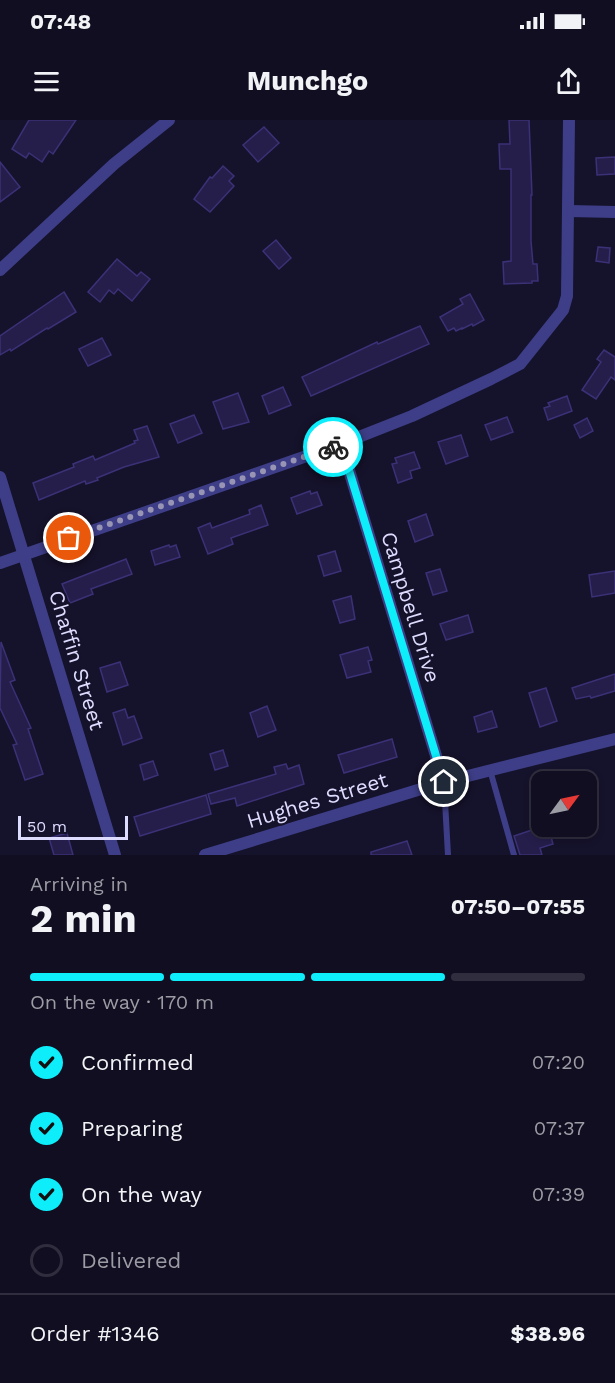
<!DOCTYPE html>
<meta charset="utf-8">
<style>
:root{--surface:#100e20;--page:#191729;--text:#f1f3f6;--muted:#9c9ca5;--line:#302e3e;--accent:#0dedfa}
body{margin:0;font-family:"Work Sans",sans-serif;background:var(--page);color:var(--text);height:100vh;display:flex;flex-direction:column;font-size:22px;white-space:nowrap}
*{box-sizing:border-box;margin:0}
p{font-size:20px;color:var(--muted)}
.icon{flex:none;width:33px;height:33px;fill:none;stroke:currentColor;stroke-width:2;stroke-linecap:round;stroke-linejoin:round}
.map{position:relative;height:735px;overflow:hidden}
.side{display:flex;flex-direction:column;background:var(--surface);flex:1}
.side>*{flex:none}
.needle{width:39px;rotate:57deg}
.buttons{position:absolute;left:531px;top:651px;display:grid;gap:12px}
.buttons a{display:grid;place-items:center;width:66px;height:66px;border-radius:12px;background:var(--surface);box-shadow:0 3px 9px #0003,0 0 0 2px var(--line);font-size:30px}
.scale{position:absolute;left:18px;bottom:15px;width:110px;box-sizing:border-box;padding-left:6px;border:3px solid #dedcfe;border-top:0;font-size:16px;line-height:21px;white-space:nowrap;color:#dedcfe;-webkit-text-stroke:4px #15122b;paint-order:stroke}
.pin{position:absolute;display:grid;place-items:center;width:51px;height:51px;color:#fff;margin:-26px;border:3px solid #fff;border-radius:50%;box-shadow:0 2px 6px #0007}
.courier{position:absolute;display:grid;place-items:center;width:60px;height:60px;margin:-30px;border:4px solid #0dedfa;border-radius:50%;background:#fff;color:#222;box-shadow:0 2px 8px #0007}
.summary em{font-style:normal;font-weight:700}
.summary div{display:flex;flex-direction:column-reverse}
.summary{display:flex;align-items:center;justify-content:space-between;height:102px;padding:0 30px}
h1{font-size:39px;font-weight:700;line-height:45px}
.bar{display:grid;grid-template-columns:repeat(4,1fr);gap:9px 6px;align-content:center;height:72px;padding:0 30px}
.bar i{height:8px;border-radius:4px;background:var(--line)}
.bar .selected{background:var(--accent)}
.bar p{grid-column:span 4}
.line{display:flex;align-items:center;gap:15px;padding:0 30px;border-top:2px solid var(--line)}
.line div{flex:1}
ol{padding:0 30px;list-style:none}
li{display:flex;align-items:center;gap:18px;height:66px}
li p{margin-inline-start:auto}
li .icon{padding:6px;border-radius:50%;background:var(--accent);color:#111;stroke-width:4}
li:last-child{color:var(--muted)}
li i{width:33px;height:33px;border:3px solid var(--line);border-radius:50%}
.status{display:flex;justify-content:space-between;align-items:center;height:42px;padding:0 30px;background:var(--surface);direction:ltr}
.status svg{height:16px;fill:currentColor}
header{display:flex;justify-content:space-between;align-items:center;height:78px;padding:0 30px;background:var(--surface);font-size:27px;font-weight:700}
.map>svg:first-child{display:block}
</style>
<div class="status"><b>07:48</b><svg viewBox="0 0 49 12"><path d="M0 12V9h3v3zM5 12V6h3v6zM10 12V3h3v9zM15 12V0h3v12zM26 1h20v11H26zM47 4h2v5h-2z"/></svg></div>
<header><svg class="icon" aria-label="menu" viewBox="0 0 24 24"><path d="M4 6h16M4 12h16M4 18h16"/></svg>Munchgo<svg class="icon" aria-label="share" viewBox="0 0 24 24"><path d="M12 15V3M7 8l5-5 5 5M5 13v7h14v-7"/></svg></header>
<div class="map">
<svg width="615" height="735" viewBox="0 0 615 735">
<rect width="100%" height="100%" fill="#15122b"/>
<g fill="#251e4b" stroke="#3b3177" stroke-width="1.5">
<path d="M29 0H76L53 34 49 31 42 42 29 33 26 38 12 29Z"/>
<path d="M509 0H529L532 75H531V121L533 144H537L538 161H532V163L504 164 503 142 511 141V49H500L499 24H510Z"/>
<path d="M264 7 279 23 258 42 243 25Z"/>
<path d="M615 37V54L597 55 596 38Z"/>
<path d="M0 42 20 67 0 82Z"/>
<path d="M223 46 234 56 229 61 234 66 210 92 194 79 210 57 212 58Z"/>
<path d="M276 120 291 138 279 149 263 131Z"/>
<path d="M598 127 610 128 609 143 596 141Z"/>
<path d="M117 139 137 156 141 152 150 159 132 181 118 169 114 174 109 170 100 182 88 172Z"/>
<path d="M64 172 76 192 48 209 47 208 11 231 10 229 0 235V216Z"/>
<path d="M470 174 484 200 473 206 472 204 462 209V208L456 211 454 208 448 211 440 197 463 184 460 179Z"/>
<path d="M420 206 429 224 311 276 302 257 377 222 378 224Z"/>
<path d="M102 218 111 235 88 246 79 229Z"/>
<path d="M604 230 615 237V260L611 257 596 279 582 270 601 242 597 239Z"/>
<path d="M283 267 291 285 269 294 262 276Z"/>
<path d="M238 273 249 302 223 309 213 282Z"/>
<path d="M567 276 572 291 548 300 544 288 550 286 548 283Z"/>
<path d="M194 295 202 313 178 323 170 304Z"/>
<path d="M507 297 513 312 491 320 485 305Z"/>
<path d="M587 298 593 311 580 318 574 305Z"/>
<path d="M147 306 159 337 124 347 97 358 98 360 86 364 85 361 39 380 33 363 74 347 73 344 93 336 95 340 135 323 134 321 138 320 134 310Z"/>
<path d="M461 315 468 336 446 344 438 322Z"/>
<path d="M414 332 420 348 410 351 412 358 398 363 392 344 397 343 395 338Z"/>
<path d="M310 371 311 374 317 372 322 385 297 394 291 378Z"/>
<path d="M261 385 268 405 231 418 233 424 208 434 198 408 210 403 212 408 250 394 249 390Z"/>
<path d="M426 394 433 415 415 422 408 401Z"/>
<path d="M169 425 170 427 176 425 180 437 155 445 151 431Z"/>
<path d="M335 431 341 451 324 456 318 436Z"/>
<path d="M126 439 132 454 91 469 93 474 70 483 62 464Z"/>
<path d="M440 449 447 471 433 475 426 453Z"/>
<path d="M615 451V473L592 477 589 455Z"/>
<path d="M351 476 355 499 340 503 333 481Z"/>
<path d="M468 495 473 512 446 520 440 504Z"/>
<path d="M1 522 15 560 10 562 31 608 28 609 43 654 25 660 13 625 17 624 0 588Z"/>
<path d="M368 527 372 540 368 541 371 552 347 558 340 535Z"/>
<path d="M120 542 128 565 107 572 100 548Z"/>
<path d="M615 554V571L591 578 590 576 576 579 572 568Z"/>
<path d="M546 568 557 601 540 607 529 573Z"/>
<path d="M267 586 276 610 258 617 250 593Z"/>
<path d="M125 589 128 598 134 596 142 618 123 625 113 593Z"/>
<path d="M492 591 497 607 478 612 474 597Z"/>
<path d="M392 619 397 637 344 653 338 635Z"/>
<path d="M223 630 228 646 215 650 210 634Z"/>
<path d="M153 641 158 655 144 660 140 645Z"/>
<path d="M286 644 288 649 299 645 304 664 237 686 235 678 211 684 208 674 276 654 274 647Z"/>
<path d="M206 675 211 694 140 716 134 697Z"/>
<path d="M544 706H548L553 724 540 728 542 735H520L514 716Z"/>
<path d="M67 713 73 735H54L49 718Z"/>
<path d="M407 721 412 735H371V732Z"/>
</g>
<g fill="none" stroke-linecap="round" stroke-linejoin="round">
<g stroke="#3e3e88" stroke-width="6">
<path d="M490 650 514 735"/>
<path d="M444 663 448 735"/>
</g>
<g stroke="#3e3e88" stroke-width="12">
<path d="M569 91 615 92"/>
<path d="M0 150 114 44 169 0"/>
<path d="M341 324 444 662"/>
<path d="M0 357 115 735"/>
<path d="M0 443 341 324 412 296 491 259 520 244 563 190 567 176 569 0"/>
<path d="M205 735 444 662 615 619"/>
</g>
</g>
<g fill="none" stroke-linecap="round" stroke-linejoin="round">
<path stroke="#9895b4" stroke-width="6" stroke-dasharray="0 10.8" d="M69 418 333 327"/>
<path stroke="#0dedfa" stroke-width="8" d="M333 327 341 324 444 662"/>
</g>
<g text-anchor="middle" dominant-baseline="central" stroke-width="4.5" stroke-linejoin="round" paint-order="stroke">
<g font-size="21" fill="#dedcfe" stroke="#15122b">
<text transform="translate(411 487) rotate(73)">Campbell Drive</text>
<text transform="translate(77 540) rotate(73)">Chaffin Street</text>
<text transform="translate(317 680) rotate(-17)">Hughes Street</text>
</g>
</g>
</svg>
<div class="buttons">
<a><svg class="needle" viewBox="-14 -14 28 28"><path d="M0-13l5 13h-10z" fill="#e53935"/><path d="M0 13l5-13h-10z" fill="#9c9ca5"/></svg></a>
</div>
<div class="scale">50 m</div>
<div class="pin" style="left:69px;top:418px;background:#ea580c"><svg class="icon" aria-label="bag" viewBox="0 0 24 24"><path d="M5 8h14l-1 12H6zM9 8a3 3 0 0 1 6 0"/></svg></div>
<div class="pin" style="left:444px;top:662px;background:#1f2937"><svg class="icon" aria-label="home" viewBox="0 0 24 24"><path d="M3 11l9-7 9 7M6 9v11h12V9"/></svg></div>
<div class="courier" style="left:333px;top:327px"><svg class="icon" aria-label="bike" viewBox="0 0 24 24"><circle cx="6" cy="16" r="4"/><circle cx="18" cy="16" r="4"/><path d="M6 16l4-8h5l3 8M10 8l3 8H6M13 5h3"/></svg></div>
</div>
<section class="side">
<div class="summary"><div><h1>2 min</h1><p>Arriving in</p></div><em>07:50–07:55</em></div>
<div class="bar"><i class="selected"></i><i class="selected"></i><i class="selected"></i><i></i><p>On the way · 170 m</p></div>
<ol>
<li><svg class="icon" aria-label="check" viewBox="0 0 24 24"><path d="M5 12l5 5 9-10"/></svg>Confirmed<p>07:20</p></li>
<li><svg class="icon" aria-label="check" viewBox="0 0 24 24"><path d="M5 12l5 5 9-10"/></svg>Preparing<p>07:37</p></li>
<li><svg class="icon" aria-label="check" viewBox="0 0 24 24"><path d="M5 12l5 5 9-10"/></svg>On the way<p>07:39</p></li>
<li><i></i>Delivered</li>
</ol>
<div class="line" style="height:78px"><div>Order #1346</div><b>$38.96</b></div>
</section>
